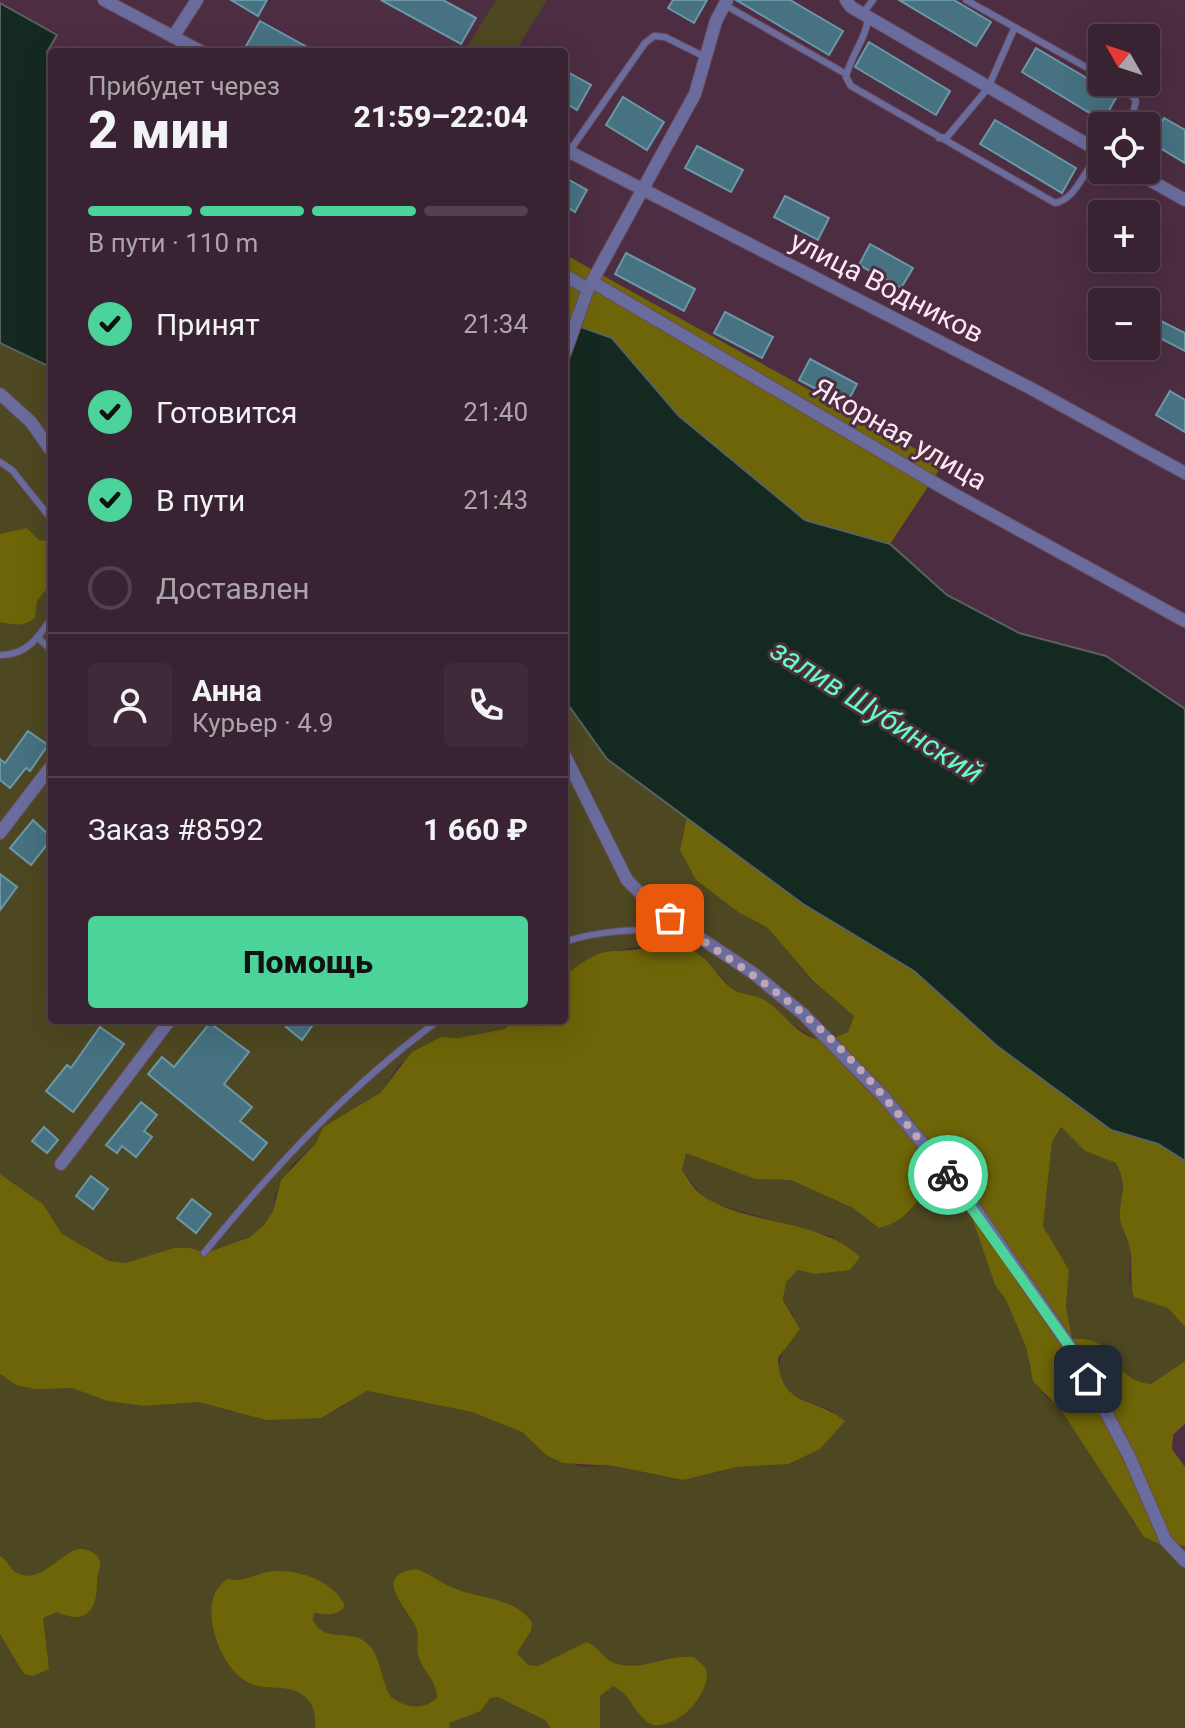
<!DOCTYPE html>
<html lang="ru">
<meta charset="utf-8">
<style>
:root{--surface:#392231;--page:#402a39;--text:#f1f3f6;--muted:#aba4ab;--line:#533f4d;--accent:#4cd39a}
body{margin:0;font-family:Roboto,sans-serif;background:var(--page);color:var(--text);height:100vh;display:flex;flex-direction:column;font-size:30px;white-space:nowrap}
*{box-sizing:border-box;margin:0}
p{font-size:26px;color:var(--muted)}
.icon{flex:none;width:44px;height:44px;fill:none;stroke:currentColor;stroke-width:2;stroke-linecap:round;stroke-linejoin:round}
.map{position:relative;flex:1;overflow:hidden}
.drawer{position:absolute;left:48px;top:48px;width:520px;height:976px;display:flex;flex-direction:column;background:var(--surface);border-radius:8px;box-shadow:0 8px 32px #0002,0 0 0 2px var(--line)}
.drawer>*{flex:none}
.needle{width:52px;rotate:309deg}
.controls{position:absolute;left:1088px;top:24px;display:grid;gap:16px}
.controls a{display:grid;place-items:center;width:72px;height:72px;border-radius:8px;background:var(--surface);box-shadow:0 8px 32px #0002,0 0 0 2px var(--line);font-size:40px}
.pin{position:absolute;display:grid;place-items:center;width:68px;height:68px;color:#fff;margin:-34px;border-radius:16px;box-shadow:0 4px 12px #0006}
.courier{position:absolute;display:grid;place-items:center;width:80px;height:80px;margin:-40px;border:6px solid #4cd39a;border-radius:50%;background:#fff;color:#222;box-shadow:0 2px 10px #0007}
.overview em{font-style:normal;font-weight:800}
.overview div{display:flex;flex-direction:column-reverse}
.overview{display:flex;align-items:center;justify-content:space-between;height:136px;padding:0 40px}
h1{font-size:52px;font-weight:800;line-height:60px}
.bar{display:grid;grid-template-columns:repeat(4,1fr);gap:12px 8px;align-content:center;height:96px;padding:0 40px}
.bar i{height:10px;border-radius:6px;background:var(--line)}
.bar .current{background:var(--accent)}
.bar p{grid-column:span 4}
.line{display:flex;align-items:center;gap:20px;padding:0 40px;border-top:2px solid var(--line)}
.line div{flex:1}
.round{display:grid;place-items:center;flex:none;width:84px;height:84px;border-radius:8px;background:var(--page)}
ol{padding:0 40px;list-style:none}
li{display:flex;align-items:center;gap:24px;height:88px}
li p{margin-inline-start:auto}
li .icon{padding:8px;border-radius:50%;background:var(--accent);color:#111;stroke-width:4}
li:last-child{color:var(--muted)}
li i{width:44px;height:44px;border:4px solid var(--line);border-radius:50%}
.button{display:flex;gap:16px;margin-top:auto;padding:16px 40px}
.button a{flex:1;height:92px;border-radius:8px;background:var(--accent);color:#111;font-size:32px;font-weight:800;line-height:92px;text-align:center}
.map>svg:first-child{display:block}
</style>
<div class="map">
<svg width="1185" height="1728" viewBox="0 0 1185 1728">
<rect width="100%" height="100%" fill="#4c2d41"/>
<g fill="#4d4821">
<path d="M496 0H547L515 52H470L467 47Z"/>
<path d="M0 343 52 368V1020H515L505 1029 458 1039 441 1037 399 1065 380 1093 323 1127 316 1143 291 1166 275 1195 273 1211 264 1225 251 1236 204 1253 174 1248 125 1263 109 1261 62 1234 43 1204 0 1174Z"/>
<path d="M564 699 607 759 687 816 680 850 696 880 738 912 769 928 813 982 854 1016 848 1032 833 1040H816L776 1013 765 1001 734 991 711 965 648 945 600 953 564 975Z"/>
<path d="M1061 1127 1085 1151 1116 1163C1127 1186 1122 1189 1120 1212 1119 1224 1126 1231 1129 1242 1132 1253 1129 1269 1129 1281L1168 1308 1185 1327V1361L1151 1384C1132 1382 1123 1377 1115 1359L1072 1339 1066 1306 1069 1270 1043 1226 1052 1142Z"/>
<path d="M686 1152 755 1179 791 1180 853 1208 879 1228C913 1220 909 1201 935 1187L951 1194 972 1218 995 1285 1006 1300 1026 1347 1029 1365 1044 1395 1061 1410 1118 1494 1133 1523 1177 1547 1185 1546V1728H0V1374L16 1385 72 1388 107 1401 143 1406 198 1402 234 1412 337 1410 366 1391 472 1412 522 1432 546 1455 581 1467 614 1466 683 1480 737 1467 789 1464 820 1449 833 1411C755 1384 780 1378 793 1314L783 1300 786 1282 798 1270 815 1274 834 1237 719 1205 703 1197 682 1170Z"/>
</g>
<g fill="#6e6408">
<path d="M564 254 943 464 890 544 805 520 679 416 612 338 564 321Z"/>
<path d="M27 528 39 540 52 542V582L37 601 35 618C22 628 14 624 0 622V534Z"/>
<path d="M687 816 803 904 914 971 997 1046 1111 1130 1158 1144 1185 1161V1327L1168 1308 1134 1297C1129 1279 1134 1259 1128 1241 1125 1231 1118 1223 1120 1211 1122 1189 1127 1186 1116 1163L1085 1151 1061 1127 1052 1142 1043 1226 1069 1270 1066 1306 1072 1339C1121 1336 1107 1380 1151 1384L1185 1361V1424L1173 1435 1172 1449 1185 1467V1546L1159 1544 1144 1537 1061 1410 1033 1381 1026 1347 1006 1300 995 1285 972 1218 951 1194 935 1187C909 1201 913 1220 879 1228L853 1208 791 1180 755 1179 686 1153 682 1170C689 1180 695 1192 706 1198 749 1225 821 1219 860 1257L850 1270 815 1274 798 1270 786 1282 783 1300 800 1329 778 1358C780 1408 814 1396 845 1421L820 1449 789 1464 737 1467 683 1480 614 1466 563 1463 546 1455 522 1432 472 1412 367 1391 321 1418 267 1420 198 1402 143 1406 107 1401 72 1388 35 1389 16 1385 0 1374V1174L43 1204 62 1234 109 1261 125 1263 174 1248H190L205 1253 250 1237 264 1225 273 1211 281 1180 316 1143 323 1127 380 1093 412 1052 441 1037 458 1038 505 1029 515 1020H564V975C576 968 588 957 601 953 612 950 621 951 632 950 655 948 674 940 697 953 711 962 719 978 731 988 741 996 756 994 766 1001 795 1022 806 1054 848 1032L854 1016 814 982 768 928 738 912 696 880 680 850Z"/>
<path d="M79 1549C87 1549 97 1552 100 1561 101 1566 97 1574 97 1580 98 1609 87 1626 57 1612L43 1618 49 1669 33 1676 24 1674 0 1634V1556C8 1560 10 1570 17 1573 41 1585 59 1553 79 1549Z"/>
<path d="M416 1569C431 1574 442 1584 456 1589 484 1600 511 1596 532 1622L531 1631 517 1653 528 1665 538 1666 586 1642C599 1646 603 1660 617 1664 643 1671 668 1654 694 1657L706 1668C712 1692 681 1728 653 1725 635 1718 632 1694 613 1686L600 1696V1728H551L545 1720 498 1697 490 1698 481 1711 449 1723 450 1728H315C316 1715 314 1703 303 1695 286 1682 262 1693 244 1680 218 1663 195 1600 227 1579 245 1584 258 1571 276 1571 301 1570 335 1582 345 1606 336 1617 327 1614 314 1613L313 1621C327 1645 350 1627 368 1644 381 1656 381 1682 391 1697 406 1708 422 1711 437 1698 437 1681 425 1674 419 1658 415 1648 420 1637 416 1627 408 1609 370 1575 416 1569Z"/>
</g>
<g fill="#14291f" stroke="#5a625f" stroke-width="2">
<path d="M0 3 57 35 47 52 48 71 52 73V368L0 343Z"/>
<path d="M564 321 612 338 679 416 805 520 890 544 947 595 1019 633 1106 656 1185 709V1161L1158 1144 1111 1130 997 1046 914 971 803 904 607 759 564 699Z"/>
</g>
<g fill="#467281" stroke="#6b98a7" stroke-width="2">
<path d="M231 0H267L258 16Z"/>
<path d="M381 0H443L476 18 461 44Z"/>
<path d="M673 0H707L694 23 668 8Z"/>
<path d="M736 0H790L843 31 829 55Z"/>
<path d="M899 0H954L991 22 976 46Z"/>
<path d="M260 21 316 52H252L245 48Z"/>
<path d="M869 42 950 91 936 115 855 67Z"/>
<path d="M1036 48 1117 96 1103 121 1022 72Z"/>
<path d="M564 70 591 85 577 110 564 102Z"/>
<path d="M623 97 664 122 647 150 606 125Z"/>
<path d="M1164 118 1185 130V163L1150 142Z"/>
<path d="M995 120 1076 168 1062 193 980 144Z"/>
<path d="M697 146 743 170 731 192 685 168Z"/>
<path d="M564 177 587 190 575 212 564 205Z"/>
<path d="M785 196 829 218 818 240 774 217Z"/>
<path d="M870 244 913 268 901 288 859 265Z"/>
<path d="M626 253 695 289 684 311 615 274Z"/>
<path d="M725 312 773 337 762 358 714 333Z"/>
<path d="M1157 319 1185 333V351L1150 333Z"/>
<path d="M810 359 857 384 846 405 799 380Z"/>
<path d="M1170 391 1185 400V432L1156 415Z"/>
<path d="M28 731 48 745 30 771 26 768 10 788 0 780V759L5 763Z"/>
<path d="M33 820 52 838 31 865 10 848Z"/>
<path d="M0 874 17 887 0 910Z"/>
<path d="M291 1020H304L312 1026 302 1040 286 1027Z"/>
<path d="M210 1023 249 1052 224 1084 252 1107 240 1121 267 1143 253 1160 148 1074 162 1057 174 1067Z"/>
<path d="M100 1027 124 1044 73 1112 46 1091 67 1065 71 1068Z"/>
<path d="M141 1102 157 1115 144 1131 152 1137 136 1157 122 1146 117 1153 106 1145Z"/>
<path d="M44 1127 58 1140 47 1153 32 1141Z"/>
<path d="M91 1176 108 1189 93 1209 76 1196Z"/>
<path d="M192 1199 211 1214 196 1233 177 1218Z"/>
</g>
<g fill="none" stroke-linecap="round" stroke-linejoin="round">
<defs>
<g id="service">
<path d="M966 0 1102 76"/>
<path d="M725 5 846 74"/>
<path d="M863 13 873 0"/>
<path d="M868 17C867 38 850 56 846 77L851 86 1055 203C1078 199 1083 167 1102 155"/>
<path d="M1113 82 1128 90 1136 101 1130 126"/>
<path d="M939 138 947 137 988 88 1014 29"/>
<path d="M569 152 645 43 654 36 665 37 705 57"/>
<path d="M0 462 12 470 52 520"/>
<path d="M38 638 48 647 52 657"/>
<path d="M0 655C26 656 39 637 52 617"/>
<path d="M564 942C602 929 641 930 682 929"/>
<path d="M204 1253C275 1166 348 1087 439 1020"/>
</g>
<g id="minor">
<path d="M104 0 202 52"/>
<path d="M846 0 851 7 1102 153"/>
<path d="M173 37 197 0"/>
<path d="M564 149 1032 389 1185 473"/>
<path d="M1132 170 1185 200"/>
<path d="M564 275 588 289"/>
<path d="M594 283 950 492 1185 621"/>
<path d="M564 356 588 289 695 94 716 21 727 0"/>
<path d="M0 394 31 422 52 452"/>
<path d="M564 754 627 880 655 908 753 973 803 1014 883 1096 965 1194 1075 1354 1129 1456 1166 1541 1185 1561"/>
<path d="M0 833 52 765"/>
<path d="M61 1164 170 1020"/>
</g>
</defs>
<use href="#service" stroke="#684b5d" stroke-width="8"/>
<use href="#minor" stroke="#684b5d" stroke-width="14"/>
<use href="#service" stroke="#6a6c9d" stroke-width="6"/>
<use href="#minor" stroke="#6a6c9d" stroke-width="12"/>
</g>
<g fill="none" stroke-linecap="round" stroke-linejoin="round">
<path stroke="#bea6b5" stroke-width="8" stroke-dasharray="0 14.4" d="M670 918C714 949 759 977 800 1011 856 1058 902 1119 948 1175"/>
<path stroke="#4cd39a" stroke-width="10" d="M948 1175 1075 1354 1088 1379"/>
</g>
<g text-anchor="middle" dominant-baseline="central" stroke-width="6" stroke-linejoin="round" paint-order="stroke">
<g font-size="28" fill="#fce7f3" stroke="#4c2d41">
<text transform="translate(887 287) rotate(27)">улица Водников</text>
<text transform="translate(900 434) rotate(30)">Якорная улица</text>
</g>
<g font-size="30" font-style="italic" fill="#65fcbb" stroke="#4c2d41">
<text transform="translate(877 711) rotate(32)">залив Шубинский</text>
</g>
</g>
</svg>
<div class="controls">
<a><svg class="needle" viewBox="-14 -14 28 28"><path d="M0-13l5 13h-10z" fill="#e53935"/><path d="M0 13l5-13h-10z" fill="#aba4ab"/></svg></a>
<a><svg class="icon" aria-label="locate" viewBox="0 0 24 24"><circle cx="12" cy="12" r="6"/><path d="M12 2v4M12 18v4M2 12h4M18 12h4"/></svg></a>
<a>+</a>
<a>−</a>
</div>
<div class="pin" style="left:670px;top:918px;background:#ea580c"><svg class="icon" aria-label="bag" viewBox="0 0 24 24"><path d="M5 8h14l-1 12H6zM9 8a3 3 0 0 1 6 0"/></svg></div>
<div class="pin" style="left:1088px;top:1379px;background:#1f2937"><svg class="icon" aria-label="home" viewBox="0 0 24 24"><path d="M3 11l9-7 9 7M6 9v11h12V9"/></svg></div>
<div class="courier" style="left:948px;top:1175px"><svg class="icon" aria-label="bike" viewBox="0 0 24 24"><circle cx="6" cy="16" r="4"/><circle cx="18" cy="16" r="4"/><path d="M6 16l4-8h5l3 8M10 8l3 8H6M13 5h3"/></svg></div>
<section class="drawer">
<div class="overview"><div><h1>2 мин</h1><p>Прибудет через</p></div><em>21:59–22:04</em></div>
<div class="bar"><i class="current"></i><i class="current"></i><i class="current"></i><i></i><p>В пути · 110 m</p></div>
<ol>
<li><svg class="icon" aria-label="check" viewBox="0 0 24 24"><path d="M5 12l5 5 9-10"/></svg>Принят<p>21:34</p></li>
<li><svg class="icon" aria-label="check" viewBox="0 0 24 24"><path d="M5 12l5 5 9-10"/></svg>Готовится<p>21:40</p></li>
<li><svg class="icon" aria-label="check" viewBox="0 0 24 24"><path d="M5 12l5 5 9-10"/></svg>В пути<p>21:43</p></li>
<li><i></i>Доставлен</li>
</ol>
<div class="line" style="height:144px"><a class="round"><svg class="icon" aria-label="person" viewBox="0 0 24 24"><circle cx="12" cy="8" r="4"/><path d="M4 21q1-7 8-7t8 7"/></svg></a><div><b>Анна</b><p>Курьер · 4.9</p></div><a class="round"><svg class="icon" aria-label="phone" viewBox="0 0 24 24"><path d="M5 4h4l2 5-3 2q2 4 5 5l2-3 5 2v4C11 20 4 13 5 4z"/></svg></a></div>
<div class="line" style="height:104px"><div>Заказ #8592</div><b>1 660 ₽</b></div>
<div class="button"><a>Помощь</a></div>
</section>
</div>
